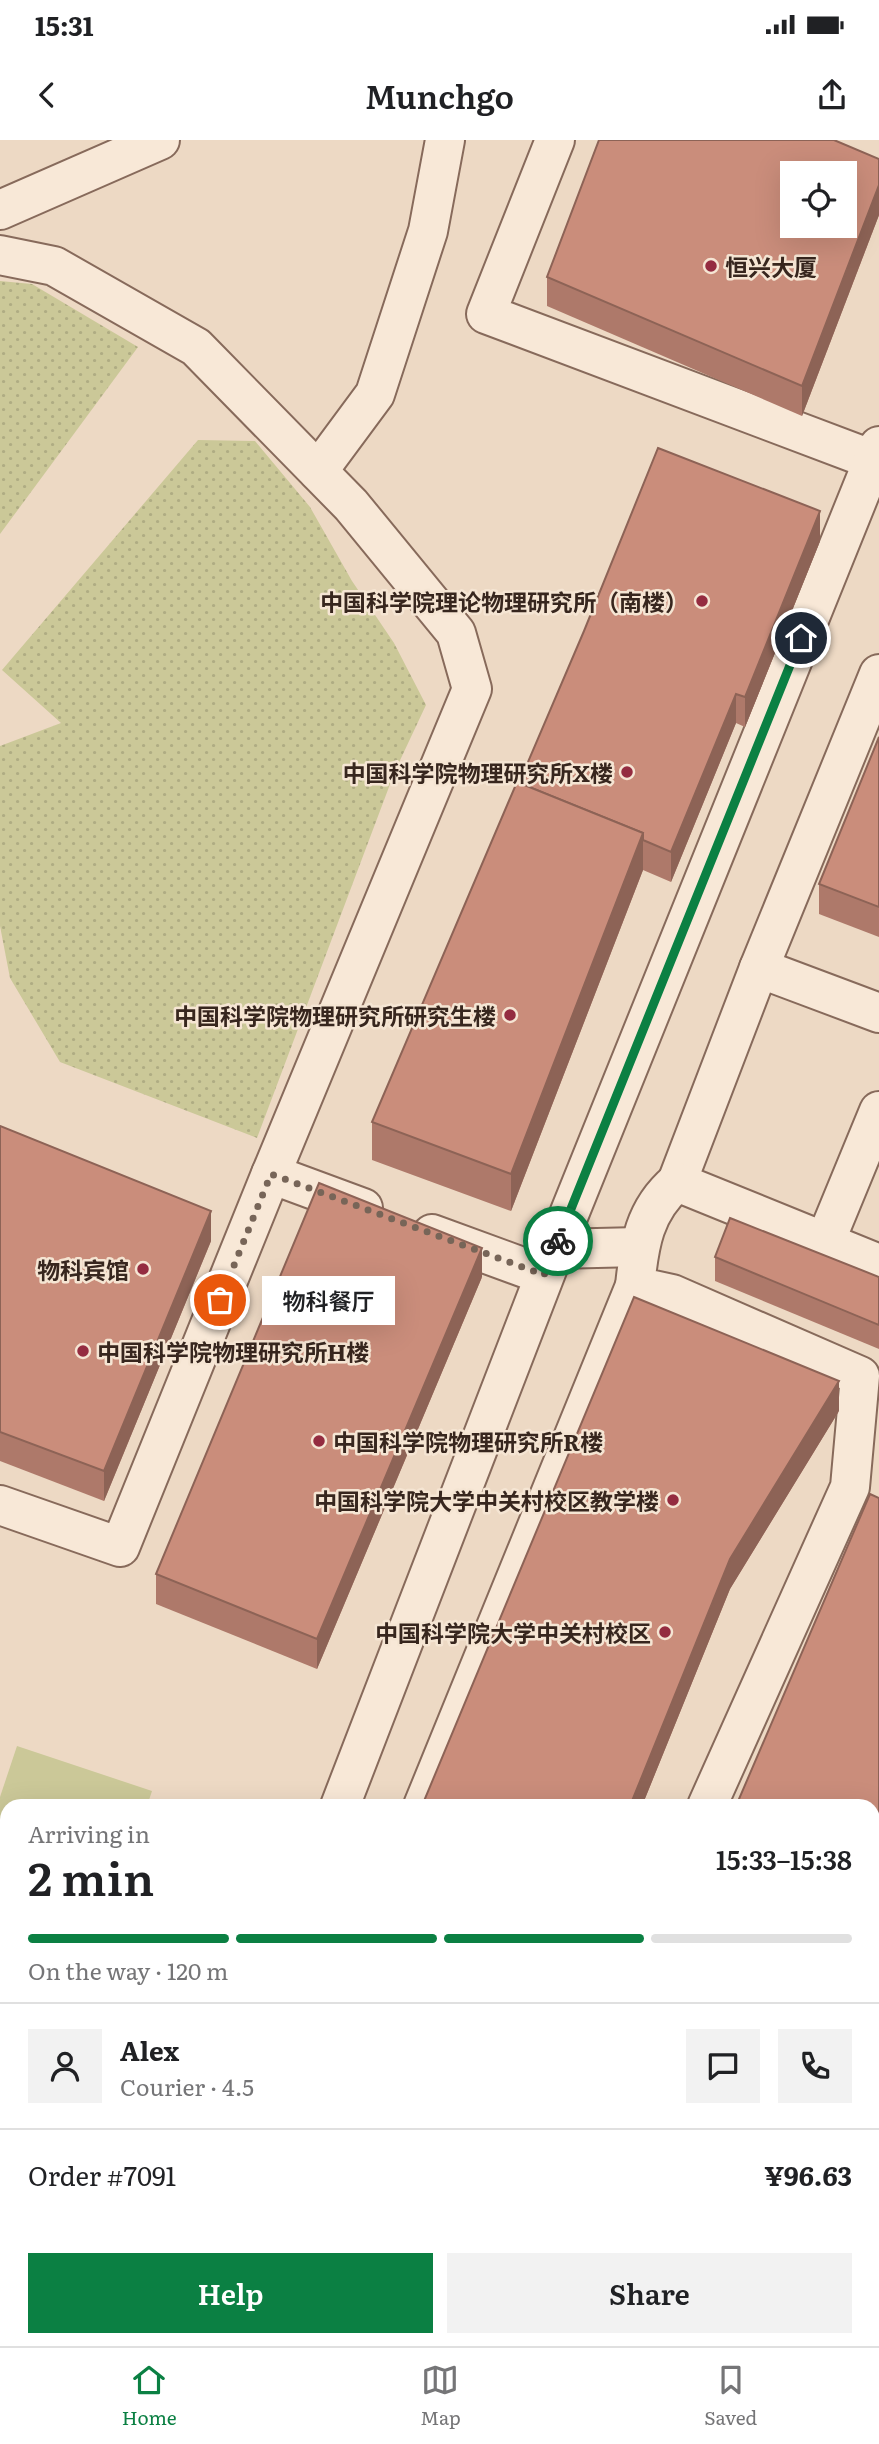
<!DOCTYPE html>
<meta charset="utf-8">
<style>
:root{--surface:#fff;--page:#f2f2f2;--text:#202124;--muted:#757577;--line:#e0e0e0;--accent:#0b8043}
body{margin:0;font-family:Literata,"Noto Sans SC",serif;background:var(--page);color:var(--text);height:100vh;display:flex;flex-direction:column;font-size:26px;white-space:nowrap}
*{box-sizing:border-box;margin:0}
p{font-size:23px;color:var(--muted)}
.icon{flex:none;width:38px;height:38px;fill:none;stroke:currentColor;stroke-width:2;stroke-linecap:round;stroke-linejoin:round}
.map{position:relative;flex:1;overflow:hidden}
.panel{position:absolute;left:0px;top:1659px;width:880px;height:548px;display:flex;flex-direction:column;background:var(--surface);border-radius:21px 21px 0 0;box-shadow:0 7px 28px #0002}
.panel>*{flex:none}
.fabs{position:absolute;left:780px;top:21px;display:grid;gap:14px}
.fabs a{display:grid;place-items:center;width:77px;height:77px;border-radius:0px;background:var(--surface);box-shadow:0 7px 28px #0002;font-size:35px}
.pin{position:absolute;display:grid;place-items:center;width:60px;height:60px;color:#fff;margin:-30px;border:4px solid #fff;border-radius:50%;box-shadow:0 2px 7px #0007}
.courier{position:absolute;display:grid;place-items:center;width:70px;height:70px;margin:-35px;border:5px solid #0b8043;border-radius:50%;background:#fff;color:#222;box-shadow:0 2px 9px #0007}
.bubble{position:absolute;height:49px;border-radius:0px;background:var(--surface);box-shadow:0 7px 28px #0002;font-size:23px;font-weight:600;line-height:49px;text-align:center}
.overview em{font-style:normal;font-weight:600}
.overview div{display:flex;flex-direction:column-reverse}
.overview{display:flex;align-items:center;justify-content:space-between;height:119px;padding:0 28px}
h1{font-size:46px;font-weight:600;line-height:52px}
.bar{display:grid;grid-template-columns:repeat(4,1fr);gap:10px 7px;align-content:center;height:84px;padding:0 28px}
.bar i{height:9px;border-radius:5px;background:var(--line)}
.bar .selected{background:var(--accent)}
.bar p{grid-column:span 4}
.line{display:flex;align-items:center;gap:18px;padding:0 28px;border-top:2px solid var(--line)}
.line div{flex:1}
.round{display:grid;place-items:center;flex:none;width:74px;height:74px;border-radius:0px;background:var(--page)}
.primary-button{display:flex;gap:14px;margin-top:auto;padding:14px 28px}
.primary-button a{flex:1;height:80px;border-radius:0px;background:var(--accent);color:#fff;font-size:28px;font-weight:600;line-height:80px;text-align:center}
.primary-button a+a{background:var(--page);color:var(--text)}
.status{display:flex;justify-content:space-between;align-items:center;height:49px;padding:0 35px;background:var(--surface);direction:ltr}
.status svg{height:19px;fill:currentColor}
header{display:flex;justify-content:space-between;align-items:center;height:91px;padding:0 28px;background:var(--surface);font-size:32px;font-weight:600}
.tab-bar{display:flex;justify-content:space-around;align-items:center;height:98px;border-top:2px solid var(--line);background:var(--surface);font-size:19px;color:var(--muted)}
.tab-bar a{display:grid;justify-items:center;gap:4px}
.tab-bar .selected{color:var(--accent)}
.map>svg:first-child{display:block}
</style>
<div class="status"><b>15:31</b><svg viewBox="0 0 49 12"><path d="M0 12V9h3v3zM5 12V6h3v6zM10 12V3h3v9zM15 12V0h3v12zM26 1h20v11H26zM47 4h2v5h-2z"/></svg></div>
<header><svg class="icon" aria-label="back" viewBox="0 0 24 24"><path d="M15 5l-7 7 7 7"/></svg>Munchgo<svg class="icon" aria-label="share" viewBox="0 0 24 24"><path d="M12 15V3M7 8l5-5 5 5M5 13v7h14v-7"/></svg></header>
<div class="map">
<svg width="879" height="2206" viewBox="0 0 879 2206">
<defs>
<pattern id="grass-dots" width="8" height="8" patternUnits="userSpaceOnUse" patternTransform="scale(1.75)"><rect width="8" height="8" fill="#cbc898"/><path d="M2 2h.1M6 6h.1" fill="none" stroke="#afac83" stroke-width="1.8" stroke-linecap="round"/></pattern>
</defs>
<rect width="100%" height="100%" fill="#edd9c4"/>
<g fill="url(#grass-dots)">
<path d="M0 141 32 144 138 207 0 394Z"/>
<path d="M198 300 255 301 310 367 352 441 394 503 426 565 395 631 257 998 60 922 10 838 0 786V606L61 583 2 530Z"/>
</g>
<path fill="#cbc898" d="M17 1606 152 1651 147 1666H7V1870L0 1868V1657Z"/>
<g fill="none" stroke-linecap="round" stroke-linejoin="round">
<defs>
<g id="minor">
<path d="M555 0 486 174 873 320"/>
<path d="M0 70 160 0"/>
<path d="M0 115 54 126 196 207 351 365 456 493 472 549 271 1034"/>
<path d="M318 331 375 254 428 91 445 0"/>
<path d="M759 828 879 873"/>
<path d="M677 1042 759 828 879 534"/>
<path d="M432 1094 544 1135"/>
<path d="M825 1102 879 1124"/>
<path d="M555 1109 639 1107"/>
<path d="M0 1365 120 1407 271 1034 363 1068"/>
<path d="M340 1666 555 1109 879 306"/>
<path d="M423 1666 635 1146"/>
<path d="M707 1666 850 1347 860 1236 672 1154 635 1146C639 1105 644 1070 677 1042L825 1102 879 971"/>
<path d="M132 2206 135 2200"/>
</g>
</defs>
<use href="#minor" stroke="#876a5b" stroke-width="42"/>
<use href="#minor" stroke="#f8e8d7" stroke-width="38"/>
</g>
<g fill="#ae796a">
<path d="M879 19V75L802 276 547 166V137Z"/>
<path d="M820 401 745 587 736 583 671 742 643 730 511 1071 372 1020V982L519 643Z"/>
<path d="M879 597V797L819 774V744Z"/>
<path d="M0 986 211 1101 104 1361 0 1321Z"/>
<path d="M715 1117 879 1137V1209L715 1141Z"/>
<path d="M482 1137 317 1529 156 1464V1434Z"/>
<path d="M839 1271 730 1449 642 1666H424V1661Z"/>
</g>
<g fill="#8d6356">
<path d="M879 45V75L802 276V246Z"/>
<path d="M820 371V401L745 587V557Z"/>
<path d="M736 554V583L671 742V712Z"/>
<path d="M643 693V730L511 1071V1034Z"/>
<path d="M211 1071V1101L104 1361V1331Z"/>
<path d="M482 1108V1137L317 1529V1499Z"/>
<path d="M839 1241V1271L730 1449 642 1666H630L730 1419Z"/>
<path d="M879 1706V1736L873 1750V1720Z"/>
</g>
<g fill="#ca8d7b" stroke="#8d6356" stroke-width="2" fill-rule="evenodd">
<path d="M599 0H834L879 19V45L802 246 547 137ZM793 33H845V86H793Z"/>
<path d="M658 308 820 371 745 557 736 554 671 712 643 700V693L519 643 584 491Z"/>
<path d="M879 597V767L819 744Z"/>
<path d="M517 642 643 693 511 1034 372 982Z"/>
<path d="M0 986 211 1071 104 1331 0 1292Z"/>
<path d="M319 1043 482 1108 317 1499 156 1434Z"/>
<path d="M730 1078 879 1137V1185L715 1117Z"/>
<path d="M634 1157 839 1241 730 1419 630 1666H436L424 1661Z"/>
<path d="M870 1354 879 1358V1706L873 1720V1666H736Z"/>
</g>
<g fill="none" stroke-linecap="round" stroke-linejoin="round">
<path stroke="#776558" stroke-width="7" stroke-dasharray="0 12.6" d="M220 1160 271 1034 544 1135 558 1101"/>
<path stroke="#0b8043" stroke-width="9" d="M558 1101 801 498"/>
</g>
<g fill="#942c40" stroke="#f5e5d3" stroke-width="2.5">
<circle cx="711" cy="126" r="7"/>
<circle cx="702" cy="461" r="7"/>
<circle cx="627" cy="632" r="7"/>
<circle cx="510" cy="875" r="7"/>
<circle cx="143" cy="1129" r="7"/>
<circle cx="83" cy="1211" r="7"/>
<circle cx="319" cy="1301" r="7"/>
<circle cx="673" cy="1360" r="7"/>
<circle cx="665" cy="1492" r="7"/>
</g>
<g text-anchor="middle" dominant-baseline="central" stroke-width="5" stroke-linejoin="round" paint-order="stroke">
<g font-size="23" font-weight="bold" fill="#37261e" stroke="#f5e5d3" text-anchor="end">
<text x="725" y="126" text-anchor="start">恒兴大厦</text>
<text x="688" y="461">中国科学院理论物理研究所（南楼）</text>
<text x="613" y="632">中国科学院物理研究所X楼</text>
<text x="496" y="875">中国科学院物理研究所研究生楼</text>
<text x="129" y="1129">物科宾馆</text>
<text x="97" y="1211" text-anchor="start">中国科学院物理研究所H楼</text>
<text x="333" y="1301" text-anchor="start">中国科学院物理研究所R楼</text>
<text x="659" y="1360">中国科学院大学中关村校区教学楼</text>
<text x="651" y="1492">中国科学院大学中关村校区</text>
</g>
</g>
</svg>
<div class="fabs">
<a><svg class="icon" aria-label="locate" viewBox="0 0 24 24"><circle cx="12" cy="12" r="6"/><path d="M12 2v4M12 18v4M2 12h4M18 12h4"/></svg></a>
</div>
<div class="pin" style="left:220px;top:1160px;background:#ea580c"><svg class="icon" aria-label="bag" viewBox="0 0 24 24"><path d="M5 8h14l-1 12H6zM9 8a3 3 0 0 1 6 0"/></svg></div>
<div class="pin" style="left:801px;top:498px;background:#1f2937"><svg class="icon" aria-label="home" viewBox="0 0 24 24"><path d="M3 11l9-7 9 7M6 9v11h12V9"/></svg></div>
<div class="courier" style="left:558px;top:1101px"><svg class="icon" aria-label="bike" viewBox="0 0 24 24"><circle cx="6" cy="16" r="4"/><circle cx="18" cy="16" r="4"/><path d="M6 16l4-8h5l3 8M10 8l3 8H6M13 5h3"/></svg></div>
<div class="bubble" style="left:262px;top:1136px;width:133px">物科餐厅</div>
<section class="panel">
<div class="overview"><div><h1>2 min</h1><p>Arriving in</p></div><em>15:33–15:38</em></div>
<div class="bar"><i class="selected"></i><i class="selected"></i><i class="selected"></i><i></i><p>On the way · 120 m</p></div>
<div class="line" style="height:126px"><a class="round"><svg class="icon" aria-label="person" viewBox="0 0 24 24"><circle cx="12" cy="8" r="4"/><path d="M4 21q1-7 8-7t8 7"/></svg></a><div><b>Alex</b><p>Courier · 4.5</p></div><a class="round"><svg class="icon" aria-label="chat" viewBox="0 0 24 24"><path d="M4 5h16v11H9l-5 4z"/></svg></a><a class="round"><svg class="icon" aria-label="phone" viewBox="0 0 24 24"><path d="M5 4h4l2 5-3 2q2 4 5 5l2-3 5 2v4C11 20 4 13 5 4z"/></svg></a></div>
<div class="line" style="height:91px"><div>Order #7091</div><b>¥96.63</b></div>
<div class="primary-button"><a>Help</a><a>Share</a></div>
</section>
</div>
<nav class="tab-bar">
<a class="selected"><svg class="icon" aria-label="home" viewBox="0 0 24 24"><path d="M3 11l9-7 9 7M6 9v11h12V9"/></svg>Home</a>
<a><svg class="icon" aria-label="map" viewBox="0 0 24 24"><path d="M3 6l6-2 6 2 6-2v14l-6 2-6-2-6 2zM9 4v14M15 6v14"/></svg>Map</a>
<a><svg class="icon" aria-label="saved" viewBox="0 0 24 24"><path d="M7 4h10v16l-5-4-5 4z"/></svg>Saved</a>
</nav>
